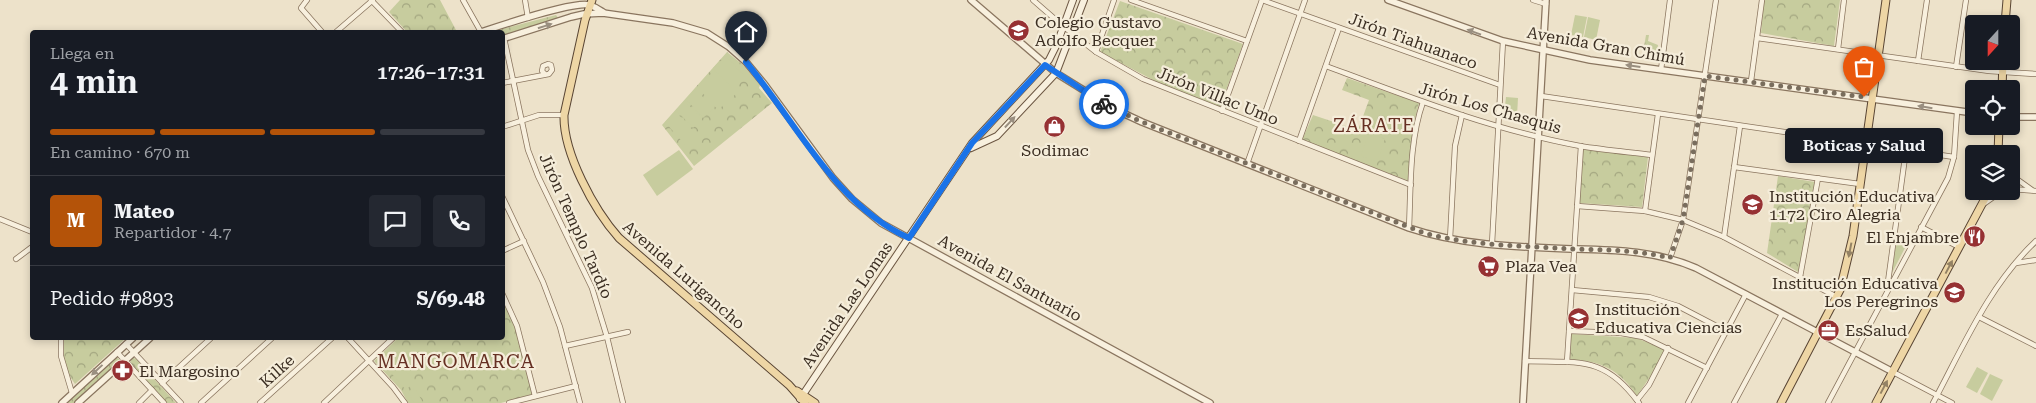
<!DOCTYPE html>
<html lang="es">
<meta charset="utf-8">
<style>
:root{--surface:#171b24;--page:#242831;--text:#f1f3f6;--muted:#9ea1a6;--line:#363941;--accent:#b45309}
body{margin:0;font-family:"Roboto Serif",serif;background:var(--page);color:var(--text);height:100vh;display:flex;flex-direction:column;font-size:19px;white-space:nowrap}
*{box-sizing:border-box;margin:0}
p{font-size:16px;color:var(--muted)}
.icon{flex:none;width:28px;height:28px;fill:none;stroke:currentColor;stroke-width:2;stroke-linecap:round;stroke-linejoin:round}
.map{position:relative;flex:1;overflow:hidden}
.drawer{position:absolute;left:30px;top:30px;width:475px;height:310px;display:flex;flex-direction:column;background:var(--surface);border-radius:5px;box-shadow:0 2px 8px #0003}
.drawer>*{flex:none}
.needle{width:32px;rotate:201deg}
.controls{position:absolute;left:1965px;top:15px;display:grid;gap:10px}
.controls a{display:grid;place-items:center;width:55px;height:55px;border-radius:5px;background:var(--surface);box-shadow:0 2px 8px #0003;font-size:25px}
.pin{position:absolute;display:grid;place-items:center;width:42px;height:42px;color:#fff;margin:-51px -21px;border-radius:50% 50% 50% 0;rotate:-45deg;box-shadow:0 0 5px #0007}
.pin .icon{rotate:45deg}
.courier{position:absolute;display:grid;place-items:center;width:50px;height:50px;margin:-25px;border:4px solid #1a73e8;border-radius:50%;background:#fff;color:#222;box-shadow:0 1px 6px #0007}
.bubble{position:absolute;height:35px;border-radius:5px;background:var(--surface);box-shadow:0 2px 8px #0003;font-size:16px;font-weight:600;line-height:35px;text-align:center}
.summary em{font-style:normal;font-weight:600}
.summary div{display:flex;flex-direction:column-reverse}
.summary{display:flex;align-items:center;justify-content:space-between;height:85px;padding:0 20px}
h1{font-size:32px;font-weight:600;line-height:38px}
.bar{display:grid;grid-template-columns:repeat(4,1fr);gap:8px 5px;align-content:center;height:60px;padding:0 20px}
.bar i{height:6px;border-radius:4px;background:var(--line)}
.bar .active{background:var(--accent)}
.bar p{grid-column:span 4}
.line{display:flex;align-items:center;gap:12px;padding:0 20px;border-top:1px solid var(--line)}
.line div{flex:1}
.round{display:grid;place-items:center;flex:none;width:52px;height:52px;border-radius:5px;background:var(--page)}
.map>svg:first-child{display:block}
</style>
<div class="map">
<svg width="2036" height="403" viewBox="0 0 2036 403">
<defs>
<pattern id="grass-tufts" width="24" height="20" patternUnits="userSpaceOnUse" patternTransform="scale(1.25)"><rect width="24" height="20" fill="#c7cc9e"/><path d="M3 7l-1-3M5 7V3M7 7l1-3M15 17l-1-3M17 17v-4M19 17l1-3" fill="none" stroke="#a3a680"/></pattern>
<pattern id="park-crowns" width="20" height="18" patternUnits="userSpaceOnUse" patternTransform="scale(1.25)"><rect width="20" height="18" fill="#c7cc9e"/><path d="M2 6a3 3 0 1 1 6 0M12 15a3 3 0 1 1 6 0" fill="none" stroke="#a3a680"/></pattern>
</defs>
<rect width="100%" height="100%" fill="#ede2ca"/>
<path fill="url(#grass-tufts)" d="M1646 35H1649L1648 41 1658 45 1656 58 1653 61 1642 59Z"/>
<g fill="url(#park-crowns)">
<path d="M400 0H440L457 32H407L389 12Z"/>
<path d="M1764 0H1840L1834 46 1761 33Z"/>
<path d="M1120 1 1243 44 1220 107 1157 82 1100 52Z"/>
<path d="M556 15 559 19 557 21 503 36 502 32H491Z"/>
<path d="M727 52 743 65 760 85 759 88 772 103 694 166 662 125Z"/>
<path d="M1347 78 1419 103 1413 127 1409 181 1302 140 1313 115 1358 130 1369 100 1342 90Z"/>
<path d="M1583 148 1648 157 1642 207 1579 203Z"/>
<path d="M1778 176 1815 182 1802 265 1798 272 1767 253Z"/>
<path d="M503 296 517 331 533 394 501 403H408L401 390 374 361 398 338H502Z"/>
<path d="M1571 334 1636 338 1665 349 1654 371 1637 396C1620 370 1600 360 1570 360Z"/>
<path d="M64 338H126L75 384C65 371 61 354 64 338Z"/>
<path d="M116 357 120 360 119 363 75 403H64Z"/>
<path d="M132 357 136 359 176 403H167L130 363Z"/>
</g>
<g fill="#c7cc9e">
<path d="M1575 15 1587 17 1583 37 1571 35Z"/>
<path d="M1588 17 1600 20 1596 40 1584 37Z"/>
<path d="M726 56 744 76 732 88 713 68Z"/>
<path d="M714 71 736 94 718 110 697 87Z"/>
<path d="M696 90 714 108 703 118 686 99Z"/>
<path d="M1506 97 1518 98 1517 116 1504 115Z"/>
<path d="M685 101 702 119 693 128 676 110Z"/>
<path d="M676 112 697 135 685 145 665 122Z"/>
<path d="M1369 133 1385 139 1377 162 1361 156Z"/>
<path d="M679 150 693 169 657 196 643 175Z"/>
<path d="M1896 243 1907 244 1892 273Z"/>
<path d="M398 344 408 356 391 372 380 360Z"/>
<path d="M401 366 415 381 406 390 392 374Z"/>
<path d="M1977 367 1988 373 1977 393 1966 387Z"/>
<path d="M1990 374 2003 380 1992 401 1980 394Z"/>
<path d="M415 388 423 403H414L408 392Z"/>
</g>
<g fill="none" stroke-linecap="round" stroke-linejoin="round">
<defs>
<g id="minor">
<path d="M307 0 301 8 322 32"/>
<path d="M371 0 402 32"/>
<path d="M463 0 481 32"/>
<path d="M525 0 528 18"/>
<path d="M1033 0 1064 27 1096 52 1143 79 1411 185"/>
<path d="M1131 0 1247 41"/>
<path d="M1262 0 1500 85"/>
<path d="M1533 0 1546 4"/>
<path d="M336 32 373 0"/>
<path d="M504 38 528 150 538 176 592 288 607 337 623 403"/>
<path d="M1757 38 1989 71 2036 74"/>
<path d="M1838 49 1844 0"/>
<path d="M1096 52 1114 0"/>
<path d="M1918 61 1927 0"/>
<path d="M1326 66C1409 97 1493 130 1580 146 1604 150 1628 152 1652 155"/>
<path d="M1956 67 1966 0"/>
<path d="M1661 70 1670 0"/>
<path d="M1751 81 1762 0"/>
<path d="M502 83 549 74 552 70 551 65 548 64 543 66 542 71 544 73"/>
<path d="M1541 96 1954 157"/>
<path d="M1222 111 1262 0"/>
<path d="M502 127 539 115H564"/>
<path d="M1299 141 1339 28"/>
<path d="M1247 164 1305 0"/>
<path d="M1734 167 1860 184"/>
<path d="M2011 175 2032 190"/>
<path d="M2011 189 2036 191"/>
<path d="M502 196 543 282 560 327 580 403"/>
<path d="M1985 203 2002 191"/>
<path d="M1577 206 1645 211 1683 220 1724 237 1837 297"/>
<path d="M1645 211 1658 114"/>
<path d="M0 219 32 232"/>
<path d="M1921 227 1959 247"/>
<path d="M1409 228C1411 186 1409 142 1423 102"/>
<path d="M1724 237 1740 126"/>
<path d="M1893 237 1913 241"/>
<path d="M1450 239 1455 146 1462 115"/>
<path d="M1492 244 1503 41"/>
<path d="M502 251 524 241"/>
<path d="M1670 258 1683 220 1716 0"/>
<path d="M16 259 32 247"/>
<path d="M2016 263 2036 260"/>
<path d="M1800 277 1818 178"/>
<path d="M1887 289 1906 150"/>
<path d="M1572 290 1649 297 1678 306 1726 331"/>
<path d="M502 293 517 326 535 396"/>
<path d="M1979 317 2036 346"/>
<path d="M1569 331 1621 333 1643 337 1707 368"/>
<path d="M61 338V356L72 393"/>
<path d="M348 338 393 387 405 403"/>
<path d="M126 344 181 403"/>
<path d="M565 346 628 332"/>
<path d="M117 352 164 403"/>
<path d="M1525 361C1579 363 1604 355 1639 403"/>
<path d="M1567 362 1581 146"/>
<path d="M1893 372 1952 403"/>
<path d="M162 383 211 338"/>
<path d="M1637 400 1649 385 1668 348"/>
<path d="M139 403 152 390"/>
<path d="M201 403 272 338"/>
<path d="M260 403 332 338"/>
<path d="M324 403 393 338"/>
<path d="M509 403 576 386"/>
<path d="M1688 403 1746 294"/>
<path d="M1734 403 1782 314"/>
<path d="M1828 403 1948 178 1954 157 1957 112"/>
<path d="M1933 403C1963 347 1989 285 2036 241"/>
</g>
<g id="tertiary">
<path d="M971 0 1056 73 1114 109 1142 122 1409 228C1462 246 1521 247 1576 249 1618 250 1657 251 1696 268L1893 372"/>
<path d="M1388 0 1503 41 1590 60 1974 113"/>
<path d="M481 32C499 26 575 1 589 5 594 6 599 10 603 12"/>
<path d="M502 39 571 17 584 14 603 13 673 23 707 33 729 47 746 62 765 85 833 178 852 199 881 223 1210 403"/>
<path d="M2011 117H2036"/>
<path d="M62 403 133 338"/>
<path d="M78 403 150 338"/>
<path d="M1523 403 1546 0"/>
</g>
<g id="secondary">
<path d="M971 148 997 136 1056 73 1084 0"/>
<path d="M800 399 972 143 1049 60 1057 44 1073 0"/>
</g>
<g id="primary">
<path d="M592 0 585 20 564 115C563 153 594 210 619 238L789 385 805 403"/>
<path d="M2005 24 2007 0"/>
<path d="M2002 89 2003 61"/>
<path d="M1998 154 1999 126"/>
<path d="M797 391 815 403"/>
<path d="M1781 403 1840 290 1853 236 1886 0"/>
<path d="M1876 403 1989 191"/>
</g>
</defs>
<use href="#minor" stroke="#8a755f" stroke-width="6"/>
<use href="#tertiary" stroke="#8a755f" stroke-width="8"/>
<use href="#secondary" stroke="#6c5642" stroke-width="8"/>
<use href="#primary" stroke="#584433" stroke-width="9"/>
<use href="#minor" stroke="#f8f0de" stroke-width="4.5"/>
<use href="#tertiary" stroke="#f8f0de" stroke-width="5.5"/>
<use href="#secondary" stroke="#f8f0de" stroke-width="6"/>
<use href="#primary" stroke="#eed6a5" stroke-width="7"/>
</g>
<defs><path id="oneway-solid" d="M-6-.8H1V-3.2L6.5 0L1 3.2V.8H-6Z" transform="scale(1.25)"/></defs>
<g fill="#9a8f80">
<use href="#oneway-solid" transform="translate(545 26) rotate(-18)"/>
<use href="#oneway-solid" transform="translate(1474 32) rotate(-160)"/>
<use href="#oneway-solid" transform="translate(1633 66) rotate(-172)"/>
<use href="#oneway-solid" transform="translate(1925 107) rotate(-171)"/>
<use href="#oneway-solid" transform="translate(1010 122) rotate(-47)"/>
<use href="#oneway-solid" transform="translate(97 370) rotate(137)"/>
</g>
<g fill="#948264">
<use href="#oneway-solid" transform="translate(1850 250) rotate(101)"/>
<use href="#oneway-solid" transform="translate(1949 267) rotate(-62)"/>
<use href="#oneway-solid" transform="translate(1884 387) rotate(-62)"/>
</g>
<g fill="none" stroke-linecap="round" stroke-linejoin="round">
<path stroke="#796d5d" stroke-width="5" stroke-dasharray="0 9" d="M1104 104 1142 122 1424 233C1472 246 1525 246 1574 249 1607 250 1638 250 1670 258L1683 220 1705 76 1864 97"/>
<path stroke="#1a73e8" stroke-width="6" d="M746 62C797 123 834 204 909 238L972 143 1045 65 1104 104"/>
</g>
<defs>
<symbol id="school-disc" viewBox="-11 -11 22 22"><circle r="9.5" fill="#963133" stroke="#f5edda"/><path d="M0-5L7-2L0 1L-7-2ZM-4 1L0 2.5L4 1V4Q0 6-4 4Z" fill="#fff"/></symbol>
<symbol id="shop-disc" viewBox="-11 -11 22 22"><circle r="9.5" fill="#963133" stroke="#f5edda"/><path d="M-5-2.5h2.3a2.7 3.5 0 0 1 5.4 0H5L5.5 6h-11ZM-1.5-2.5h3a1.5 2.3 0 0 0-3 0Z" fill="#fff"/></symbol>
<symbol id="restaurant-disc" viewBox="-11 -11 22 22"><circle r="9.5" fill="#963133" stroke="#f5edda"/><path d="M-5-6h1v4h1v-4h1v4h1v-4h1v5L-1.5 .5V6h-2V.5L-5-1ZM5-6V6H3V1.5H1.5Q1.5-4 5-6Z" fill="#fff"/></symbol>
<symbol id="supermarket-disc" viewBox="-11 -11 22 22"><circle r="9.5" fill="#963133" stroke="#f5edda"/><path d="M-6-5.5h2.5l.6 2H6L4.5 2H-2.5L-4.4-4H-6ZM-1.5 3.2a1.3 1.3 0 1 0 .1 0ZM3 3.2a1.3 1.3 0 1 0 .1 0Z" fill="#fff"/></symbol>
<symbol id="office-disc" viewBox="-11 -11 22 22"><circle r="9.5" fill="#963133" stroke="#f5edda"/><path d="M-6-3h4V-5.5h4V-3h4V5H-6ZM-1-4.5V-3h2v-1.5ZM-6 0V1H6V0Z" fill="#fff"/></symbol>
<symbol id="pharmacy-disc" viewBox="-11 -11 22 22"><circle r="9.5" fill="#963133" stroke="#f5edda"/><path d="M-2-6h4v4h4v4h-4v4h-4v-4h-4v-4h4Z" fill="#fff"/></symbol>
</defs>
<g fill-rule="evenodd">
<use href="#school-disc" x="1006" y="18" width="25" height="25"/>
<use href="#shop-disc" x="1042" y="114" width="25" height="25"/>
<use href="#school-disc" x="1740" y="192" width="25" height="25"/>
<use href="#restaurant-disc" x="1962" y="224" width="25" height="25"/>
<use href="#supermarket-disc" x="1476" y="254" width="25" height="25"/>
<use href="#school-disc" x="1942" y="280" width="25" height="25"/>
<use href="#school-disc" x="1566" y="306" width="25" height="25"/>
<use href="#office-disc" x="1816" y="318" width="25" height="25"/>
<use href="#pharmacy-disc" x="110" y="358" width="25" height="25"/>
</g>
<g text-anchor="middle" dominant-baseline="central" stroke-width="4.5" stroke-linejoin="round" paint-order="stroke">
<g font-size="16" fill="#3b2e22" stroke="#f5edda" text-anchor="start">
<text x="1035" y="22">Colegio Gustavo<tspan x="1035" dy="18">Adolfo Becquer</tspan></text>
<text x="1055" y="150" text-anchor="middle">Sodimac</text>
<text x="1769" y="196">Institución Educativa<tspan x="1769" dy="18">1172 Ciro Alegria</tspan></text>
<text x="1959" y="237" text-anchor="end">El Enjambre</text>
<text x="1505" y="266">Plaza Vea</text>
<text x="1938" y="283" text-anchor="end">Institución Educativa<tspan x="1938" dy="18">Los Peregrinos</tspan></text>
<text x="1595" y="309">Institución<tspan x="1595" dy="18">Educativa Ciencias</tspan></text>
<text x="1845" y="330">EsSalud</text>
<text x="139" y="371">El Margosino</text>
</g>
<g font-size="16" fill="#3b2e22" stroke="#f5edda">
<text transform="translate(1413 41) rotate(20)">Jirón Tiahuanaco</text>
<text transform="translate(1606 46) rotate(10)">Avenida Gran Chimú</text>
<text transform="translate(1218 96) rotate(22)">Jirón Villac Umo</text>
<text transform="translate(1490 108) rotate(16)">Jirón Los Chasquis</text>
<text transform="translate(576 226) rotate(66)">Jirón Templo Tardío</text>
<text transform="translate(684 275) rotate(41)">Avenida Lurigancho</text>
<text transform="translate(1010 278) rotate(29)">Avenida El Santuario</text>
<text transform="translate(847 305) rotate(-56)">Avenida Las Lomas</text>
<text transform="translate(277 371) rotate(-42)">Kilke</text>
</g>
<g font-size="19" letter-spacing="1" fill="#663023" stroke="#f5edda">
<text x="1374" y="125">ZÁRATE</text>
<text x="456" y="361">MANGOMARCA</text>
</g>
</g>
</svg>
<div class="controls">
<a><svg class="needle" viewBox="-14 -14 28 28"><path d="M0-13l5 13h-10z" fill="#e53935"/><path d="M0 13l5-13h-10z" fill="#9ea1a6"/></svg></a>
<a><svg class="icon" aria-label="locate" viewBox="0 0 24 24"><circle cx="12" cy="12" r="6"/><path d="M12 2v4M12 18v4M2 12h4M18 12h4"/></svg></a>
<a><svg class="icon" aria-label="layers" viewBox="0 0 24 24"><path d="M12 4l9 5-9 5-9-5zM3 14l9 5 9-5"/></svg></a>
</div>
<div class="pin" style="left:1864px;top:97px;background:#ea580c"><svg class="icon" aria-label="bag" viewBox="0 0 24 24"><path d="M5 8h14l-1 12H6zM9 8a3 3 0 0 1 6 0"/></svg></div>
<div class="pin" style="left:746px;top:62px;background:#1f2937"><svg class="icon" aria-label="home" viewBox="0 0 24 24"><path d="M3 11l9-7 9 7M6 9v11h12V9"/></svg></div>
<div class="courier" style="left:1104px;top:104px"><svg class="icon" aria-label="bike" viewBox="0 0 24 24"><circle cx="6" cy="16" r="4"/><circle cx="18" cy="16" r="4"/><path d="M6 16l4-8h5l3 8M10 8l3 8H6M13 5h3"/></svg></div>
<div class="bubble" style="left:1785px;top:128px;width:158px">Boticas y Salud</div>
<section class="drawer">
<div class="summary"><div><h1>4 min</h1><p>Llega en</p></div><em>17:26–17:31</em></div>
<div class="bar"><i class="active"></i><i class="active"></i><i class="active"></i><i></i><p>En camino · 670 m</p></div>
<div class="line" style="height:90px"><b class="round" style="background:var(--accent);color:#fff">M</b><div><b>Mateo</b><p>Repartidor · 4.7</p></div><a class="round"><svg class="icon" aria-label="chat" viewBox="0 0 24 24"><path d="M4 5h16v11H9l-5 4z"/></svg></a><a class="round"><svg class="icon" aria-label="phone" viewBox="0 0 24 24"><path d="M5 4h4l2 5-3 2q2 4 5 5l2-3 5 2v4C11 20 4 13 5 4z"/></svg></a></div>
<div class="line" style="height:65px"><div>Pedido #9893</div><b>S/69.48</b></div>
</section>
</div>
